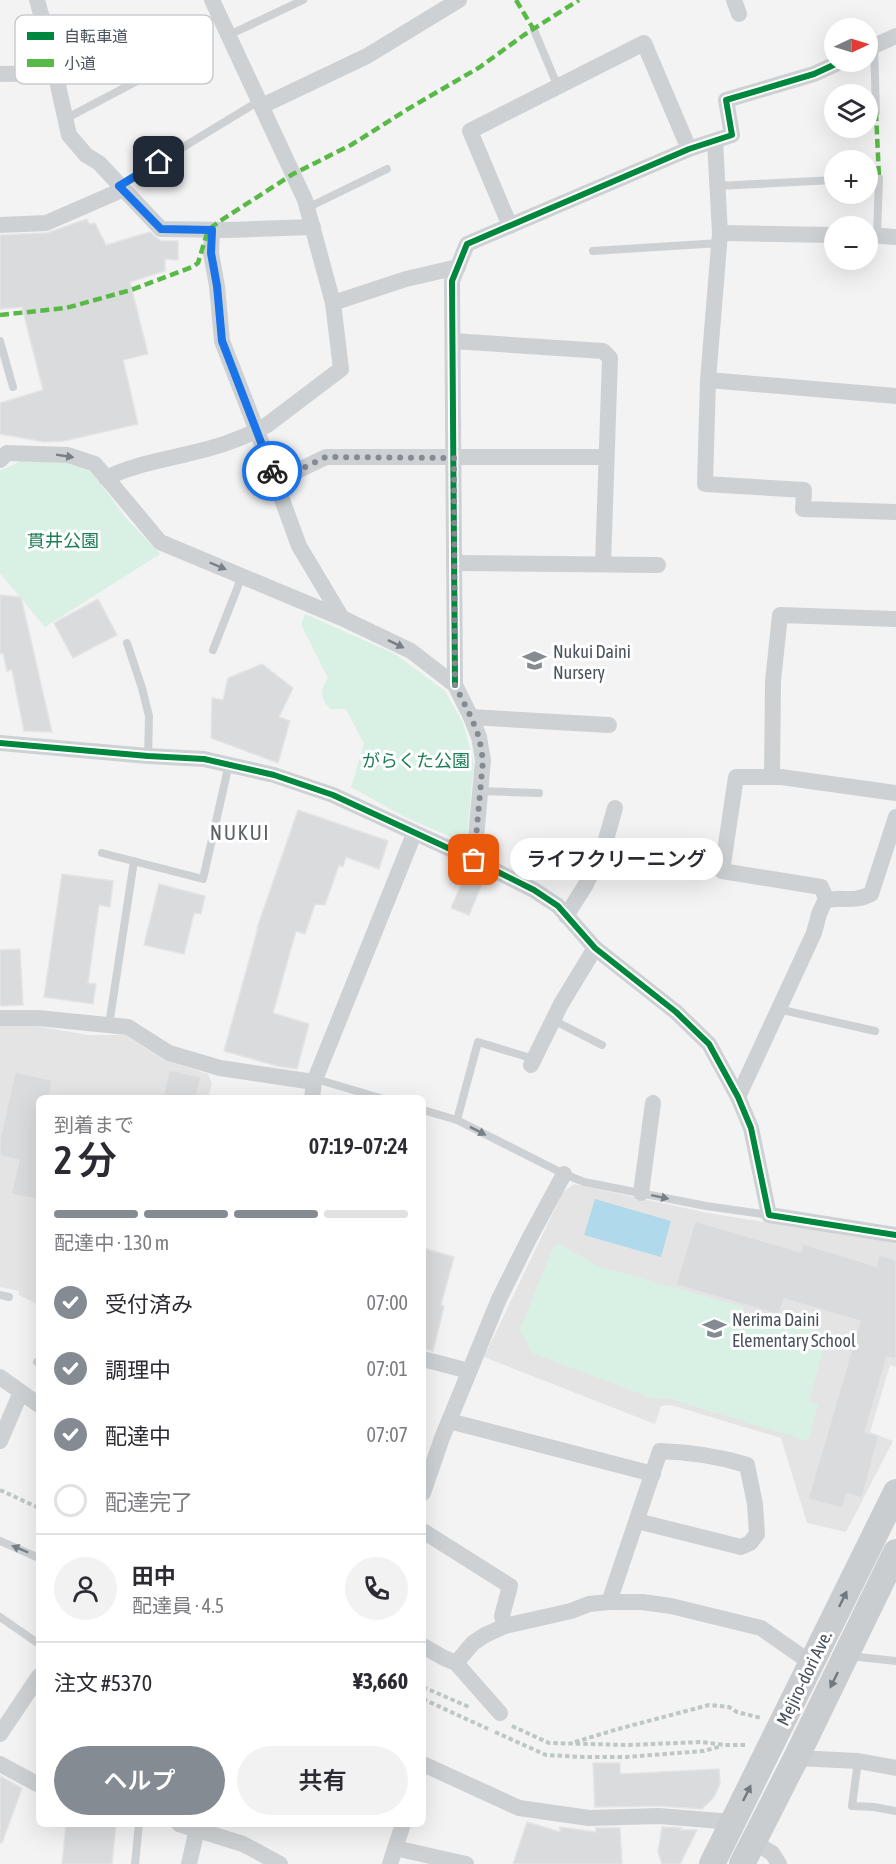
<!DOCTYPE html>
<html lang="ja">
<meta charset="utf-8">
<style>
:root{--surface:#fff;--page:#f2f2f3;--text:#2b2b33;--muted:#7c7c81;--line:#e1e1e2;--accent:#858b92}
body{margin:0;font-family:"Asap Condensed","Noto Sans JP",sans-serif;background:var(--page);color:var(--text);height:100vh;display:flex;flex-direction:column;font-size:22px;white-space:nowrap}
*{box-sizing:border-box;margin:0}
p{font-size:20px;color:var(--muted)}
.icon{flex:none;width:33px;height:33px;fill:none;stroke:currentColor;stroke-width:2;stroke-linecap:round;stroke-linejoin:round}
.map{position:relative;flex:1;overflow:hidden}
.panel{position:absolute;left:36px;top:1095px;width:390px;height:732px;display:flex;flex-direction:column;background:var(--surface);border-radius:9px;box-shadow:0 6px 24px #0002}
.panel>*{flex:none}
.needle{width:39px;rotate:86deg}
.controls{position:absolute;left:824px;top:18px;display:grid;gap:12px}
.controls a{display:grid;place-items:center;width:54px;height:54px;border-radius:50%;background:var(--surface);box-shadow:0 6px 24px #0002;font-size:30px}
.pin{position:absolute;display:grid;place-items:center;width:51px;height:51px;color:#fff;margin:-26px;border-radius:12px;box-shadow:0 3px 9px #0006}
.courier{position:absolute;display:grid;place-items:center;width:60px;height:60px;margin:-30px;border:4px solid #1a73e8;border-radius:50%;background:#fff;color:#222;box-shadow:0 2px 8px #0007}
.bubble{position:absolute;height:42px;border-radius:21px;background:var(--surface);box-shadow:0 6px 24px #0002;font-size:20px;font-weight:600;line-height:42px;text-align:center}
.headline em{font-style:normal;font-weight:600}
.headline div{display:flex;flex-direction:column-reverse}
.headline{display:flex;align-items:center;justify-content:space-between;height:102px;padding:0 18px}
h1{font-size:39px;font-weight:600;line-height:45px}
.bar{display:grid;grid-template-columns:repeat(4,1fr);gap:9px 6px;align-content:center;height:72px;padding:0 18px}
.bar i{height:8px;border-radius:4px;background:var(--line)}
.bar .on{background:var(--accent)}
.bar p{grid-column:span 4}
.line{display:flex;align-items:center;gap:15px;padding:0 18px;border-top:2px solid var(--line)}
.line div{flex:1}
.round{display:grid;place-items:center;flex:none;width:63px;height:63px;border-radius:32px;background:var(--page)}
ol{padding:0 18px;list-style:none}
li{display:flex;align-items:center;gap:18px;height:66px}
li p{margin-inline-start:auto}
li .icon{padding:6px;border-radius:50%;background:var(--accent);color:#fff;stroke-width:4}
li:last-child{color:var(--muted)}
li i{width:33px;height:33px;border:3px solid var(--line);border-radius:50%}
.button{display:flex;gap:12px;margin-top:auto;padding:12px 18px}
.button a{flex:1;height:69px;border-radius:36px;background:var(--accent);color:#fff;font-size:24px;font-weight:600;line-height:69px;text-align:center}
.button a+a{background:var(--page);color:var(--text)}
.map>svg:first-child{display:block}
</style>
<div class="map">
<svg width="896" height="1864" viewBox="0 0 896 1864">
<rect width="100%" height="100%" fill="#f3f3f3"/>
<g fill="#e5e4e4">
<path d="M24 1024 88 1035H125L164 1060 208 1074 212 1083 208 1098H39V1305L19 1295V1291L0 1287V1025Z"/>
<path d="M574 1184 708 1213 896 1243V1367L890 1365 870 1432 893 1441 846 1532 807 1523 781 1438 671 1405 661 1406 655 1424 484 1357 563 1192Z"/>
</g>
<g fill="#d9f0e4">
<path d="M21 461 67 463 92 472 125 517 160 554 45 627 0 573V471Z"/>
<path d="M305 614 395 654 445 691 463 723 474 763 467 836 458 840 403 816 351 787 364 744 346 709H330C320 698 320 690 328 678L301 624Z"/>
<path d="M560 1244 598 1266 744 1307 743 1315 786 1328 796 1325 828 1333 809 1402 818 1404 808 1441 667 1398 654 1399 532 1353 520 1329 553 1247Z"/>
</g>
<path fill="#b0daeb" d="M595 1199 671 1221 661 1257 584 1235Z"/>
<g fill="#dadbdd" stroke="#e4e4e5" stroke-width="1.5">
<path d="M87 219 89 224 95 223 106 245 150 232 161 241H178V260L165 259V271L130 282 148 354 123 360 138 424 64 441 45 442 0 434V403L43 390 22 307 0 309V235L47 233Z"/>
<path d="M0 595 21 597 52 732 24 731 12 670 7 671 3 653 0 654Z"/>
<path d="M98 599 117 635 73 658 54 623Z"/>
<path d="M262 664 293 688 279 717 290 721 278 763 211 738 212 698 223 700 228 678Z"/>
<path d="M298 810 388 841 379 869 346 857 343 867 339 865 325 905 315 904 305 934 296 931 273 1013 309 1024 297 1069 277 1066 224 1051 258 928H257Z"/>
<path d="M468 869 485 877 469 915 451 908Z"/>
<path d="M62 874 113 881 110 907 99 905 88 983 96 984 93 1004 44 997Z"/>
<path d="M159 884 205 896 201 914 194 913 184 954 144 945Z"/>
<path d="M20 949 23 1005 0 1006V950Z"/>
<path d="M169 1070 201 1077 196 1098H163Z"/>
<path d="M15 1072 52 1080 49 1098H39V1200L11 1194 19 1160 0 1156V1139Z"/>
<path d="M695 1221 801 1252 803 1244 876 1266 879 1255 896 1260V1359L887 1357 865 1432 879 1436 862 1498 847 1494 842 1508 808 1499 860 1321 784 1299 779 1315 676 1285Z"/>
<path d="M423 1248 454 1257 441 1305 444 1306 433 1351 423 1349Z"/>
<path d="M593 1763H620V1774L719 1769 720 1784 714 1797 702 1809 659 1806 595 1807Z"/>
<path d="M0 1776 22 1788 2 1843H0Z"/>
<path d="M527 1822 560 1832V1827L596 1832V1828H620L622 1864H513Z"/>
<path d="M66 1824H116L112 1864H62Z"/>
<path d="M662 1827 682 1828 680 1830H697L680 1864H662L658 1852Z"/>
</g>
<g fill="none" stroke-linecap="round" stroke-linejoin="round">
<g stroke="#bdc7c4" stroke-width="4" stroke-dasharray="4.5 3" stroke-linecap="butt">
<path d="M0 1490 39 1508"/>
<path d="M423 1687 469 1707"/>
<path d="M423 1699 488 1729"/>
<path d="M512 1726 549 1743 628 1745 702 1742 725 1745H746"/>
<path d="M495 1732 546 1755 584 1757H626L704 1751 722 1746"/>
<path d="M575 1742 618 1729 709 1705 729 1707 737 1712 761 1718"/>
</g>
<g stroke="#ced1d3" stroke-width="8">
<path d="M534 30 558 87"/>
<path d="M229 35 303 0"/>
<path d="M874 46 876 112"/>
<path d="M65 119 141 79"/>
<path d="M867 179 879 178 877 236"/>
<path d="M119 186 259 101"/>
<path d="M718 186 834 180"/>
<path d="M307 208 387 169"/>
<path d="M593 251 720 243"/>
<path d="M0 341 13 387"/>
<path d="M127 643 142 688 149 716 148 756"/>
<path d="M213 650 242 576"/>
<path d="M480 791 539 793"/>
<path d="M102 853 203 879 229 764"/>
<path d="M778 1009 875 1031"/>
<path d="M553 1020 602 1045"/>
<path d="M109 1025 134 861"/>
<path d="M316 1079 380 1098"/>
<path d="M423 1110 457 1120 564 1174 584 1182 706 1206 769 1215"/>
<path d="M457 1120 478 1042 534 1059"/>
<path d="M0 1295 9 1297"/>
<path d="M37 1362 39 1364"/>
<path d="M0 1541 39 1558"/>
<path d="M0 1617 39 1644"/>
<path d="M849 1656 896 1661"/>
<path d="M858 1761 852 1806 874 1807 896 1811"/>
<path d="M135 1864 139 1824"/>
</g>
<g stroke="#ced1d3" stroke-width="16">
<path d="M37 0 48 40 69 135 86 155 99 163 161 229 228 230 313 227"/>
<path d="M734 0 739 14"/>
<path d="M867 49 896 36"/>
<path d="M0 74 55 73"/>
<path d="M262 106 367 56 459 0"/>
<path d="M715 141 720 233 708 380 705 484 804 490 803 509 896 512"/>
<path d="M0 225 46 223 122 190"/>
<path d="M510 226 470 131 644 43 689 149"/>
<path d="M212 230 211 253 217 286 222 341 257 431 299 546 342 618"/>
<path d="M720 233 834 235"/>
<path d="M867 235 896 237"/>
<path d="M333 303 406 279 458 267"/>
<path d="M453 341 603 351 610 358 603 564"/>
<path d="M708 380 896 396"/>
<path d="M0 460 7 453 68 455 95 464 160 542 342 618 411 651 455 685 471 717 479 737 483 760 474 860"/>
<path d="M106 478C133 465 159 461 187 454 215 448 243 439 267 425L341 369 333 303 305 200 212 0"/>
<path d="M276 481 326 457H606"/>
<path d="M454 563 658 565"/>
<path d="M455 685 452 281 467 244 689 149 732 135 726 100 814 74 840 62"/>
<path d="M471 717 609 725"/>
<path d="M0 743 148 756 204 759 274 775 333 795 474 860 534 890 558 906 595 948 676 1012 709 1044 738 1097 751 1128 769 1215 896 1235"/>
<path d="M772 777 773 681 780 615 896 619"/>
<path d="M827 900 821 887 722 871 736 777H781L896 793"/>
<path d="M566 916 585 886 603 850 615 808"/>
<path d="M0 1018H38L128 1027 169 1053 220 1068 314 1082"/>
<path d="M531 1065 561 1004 595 948"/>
<path d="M738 1097 814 933 819 914 825 901C842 895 851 904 871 894L896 817"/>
<path d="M312 1098 314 1082 414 834"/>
<path d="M641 1193 653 1103"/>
<path d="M423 1359 469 1371"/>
<path d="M0 1377 39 1405"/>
<path d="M449 1421 653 1474"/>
<path d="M0 1441 21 1392"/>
<path d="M423 1493 442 1438 499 1299 530 1237 564 1174"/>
<path d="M423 1531 510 1586 502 1616 505 1626"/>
<path d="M609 1602 660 1451C691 1452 718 1456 747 1465L755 1504 757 1534 750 1543 741 1547 637 1521"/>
<path d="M423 1646 444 1658 456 1663 500 1713"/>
<path d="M456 1663 473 1643 485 1635 505 1626 571 1611 589 1604 609 1602H642L671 1606 761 1628 811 1663"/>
<path d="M0 1734 39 1676"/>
<path d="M796 1758 858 1761 896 1768"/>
<path d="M0 1764 39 1785"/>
<path d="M423 1764 519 1808 589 1818 659 1816 733 1822"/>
<path d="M179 1824 243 1844 280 1864"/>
<path d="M753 1842 772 1853 779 1864"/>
<path d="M395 1848 466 1864"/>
<path d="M189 1864 197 1829"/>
<path d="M390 1864 403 1824"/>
</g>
<g stroke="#cacdd0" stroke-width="26">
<path d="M712 1864 896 1492"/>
<path d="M742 1864 796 1758 896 1552"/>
</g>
<g stroke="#58b947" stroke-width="4.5" stroke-dasharray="9 4.5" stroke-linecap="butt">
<path d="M516 0 534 30"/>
<path d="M876 112 879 178"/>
<path d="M0 315 66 308 131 290 192 267 198 263 208 230 220 221 293 174 351 145 408 109 480 67 524 35 579 0"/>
</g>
<defs>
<g id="cycleway">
<path d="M455 685 452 281 467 244 689 149 732 135 726 100 814 74 840 62"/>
<path d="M0 743 148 756 204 759 274 775 333 795 474 860 534 890 558 906 595 948 676 1012 709 1044 738 1097 751 1128 769 1215 896 1235"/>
</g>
</defs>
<use href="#cycleway" stroke="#fff" stroke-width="10"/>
<use href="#cycleway" stroke="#00873e" stroke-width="6"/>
</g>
<defs><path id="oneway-solid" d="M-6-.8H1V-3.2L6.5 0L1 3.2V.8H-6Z" transform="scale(1.5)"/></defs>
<g fill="#787f87">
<use href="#oneway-solid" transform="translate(65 456) rotate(9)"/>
<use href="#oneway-solid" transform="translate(218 566) rotate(23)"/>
<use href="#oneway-solid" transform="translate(396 644) rotate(26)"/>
<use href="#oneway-solid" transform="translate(478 1131) rotate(27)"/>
<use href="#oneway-solid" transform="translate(660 1197) rotate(12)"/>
<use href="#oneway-solid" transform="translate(20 1549) rotate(-157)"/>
</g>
<g fill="#707880">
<use href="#oneway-solid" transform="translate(843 1599) rotate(-64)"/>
<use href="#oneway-solid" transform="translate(834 1680) rotate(116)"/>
<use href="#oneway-solid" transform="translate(747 1793) rotate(-64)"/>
</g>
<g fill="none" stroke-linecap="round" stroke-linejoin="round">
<path stroke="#858b92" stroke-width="6" stroke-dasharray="0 10.8" d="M272 471 276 481 326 457 454 458 455 685 471 717 479 737 483 760 474 860"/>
<path stroke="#1a73e8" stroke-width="8" d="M159 162 119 186 161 229 212 230 211 253 217 286 222 341 272 471"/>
</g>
<defs>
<symbol id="school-bare" viewBox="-9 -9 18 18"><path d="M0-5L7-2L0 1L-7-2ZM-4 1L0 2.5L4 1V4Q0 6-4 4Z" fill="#858b92" stroke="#fff" stroke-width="2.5" paint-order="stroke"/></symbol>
</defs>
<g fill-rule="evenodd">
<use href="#school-bare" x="518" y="644" width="33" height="33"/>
<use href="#school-bare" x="698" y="1312" width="33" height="33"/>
</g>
<g text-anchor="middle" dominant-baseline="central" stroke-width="6" stroke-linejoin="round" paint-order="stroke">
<g font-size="18" fill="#1d7e56" stroke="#fff">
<text x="63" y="540">貫井公園</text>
<text x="416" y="760">がらくた公園</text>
</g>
<g font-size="18" fill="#4a535e" stroke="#fff" text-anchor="start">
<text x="553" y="651">Nukui Daini<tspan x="553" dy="21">Nursery</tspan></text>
<text x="732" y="1319">Nerima Daini<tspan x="732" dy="21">Elementary School</tspan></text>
</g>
<g font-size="18" fill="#4a535e" stroke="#fff">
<text transform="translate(804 1678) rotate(-64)">Mejiro-dori Ave.</text>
</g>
<g font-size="21" letter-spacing="1.5" fill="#5e6166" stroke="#fff">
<text x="240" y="832">NUKUI</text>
</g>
</g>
<rect x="15" y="15" width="198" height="69" rx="9" fill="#fff" stroke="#c9cbcf" stroke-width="1.5"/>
<rect x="27" y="32" width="27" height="8" fill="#00873e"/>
<rect x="27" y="59" width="27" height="8" fill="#58b947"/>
<g font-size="16" fill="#4a535e">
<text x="64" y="42">自転車道</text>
<text x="64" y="69">小道</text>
</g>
</svg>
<div class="controls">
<a><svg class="needle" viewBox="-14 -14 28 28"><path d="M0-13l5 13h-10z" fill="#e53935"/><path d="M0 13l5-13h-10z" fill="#7c7c81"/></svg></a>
<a><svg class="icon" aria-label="layers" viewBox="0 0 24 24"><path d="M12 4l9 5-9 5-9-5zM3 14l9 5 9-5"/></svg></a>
<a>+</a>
<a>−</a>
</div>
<div class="pin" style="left:474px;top:860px;background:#ea580c"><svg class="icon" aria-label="bag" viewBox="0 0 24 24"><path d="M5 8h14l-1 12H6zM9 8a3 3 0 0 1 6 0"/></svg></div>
<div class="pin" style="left:159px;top:162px;background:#1f2937"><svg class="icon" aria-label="home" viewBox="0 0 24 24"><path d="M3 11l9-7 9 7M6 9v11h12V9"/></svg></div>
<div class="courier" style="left:272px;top:471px"><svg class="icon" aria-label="bike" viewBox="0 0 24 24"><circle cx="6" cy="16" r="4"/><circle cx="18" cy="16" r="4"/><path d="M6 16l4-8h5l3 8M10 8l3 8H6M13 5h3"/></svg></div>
<div class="bubble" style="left:510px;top:838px;width:213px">ライフクリーニング</div>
<section class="panel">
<div class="headline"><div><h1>2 分</h1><p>到着まで</p></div><em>07:19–07:24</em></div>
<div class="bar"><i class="on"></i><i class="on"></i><i class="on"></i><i></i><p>配達中 · 130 m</p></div>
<ol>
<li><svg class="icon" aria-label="check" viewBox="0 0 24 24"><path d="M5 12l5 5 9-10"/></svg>受付済み<p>07:00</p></li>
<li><svg class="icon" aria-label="check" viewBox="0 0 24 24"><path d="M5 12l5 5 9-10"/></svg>調理中<p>07:01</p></li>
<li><svg class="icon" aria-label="check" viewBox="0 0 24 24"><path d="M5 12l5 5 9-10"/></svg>配達中<p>07:07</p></li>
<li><i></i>配達完了</li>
</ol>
<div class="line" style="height:108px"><a class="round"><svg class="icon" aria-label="person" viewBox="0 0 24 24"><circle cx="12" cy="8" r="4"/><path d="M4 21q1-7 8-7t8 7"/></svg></a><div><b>田中</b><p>配達員 · 4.5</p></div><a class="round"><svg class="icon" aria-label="phone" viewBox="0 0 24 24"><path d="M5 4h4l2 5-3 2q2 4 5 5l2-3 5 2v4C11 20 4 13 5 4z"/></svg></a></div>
<div class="line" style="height:78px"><div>注文 #5370</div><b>¥3,660</b></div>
<div class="button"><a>ヘルプ</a><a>共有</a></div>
</section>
</div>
